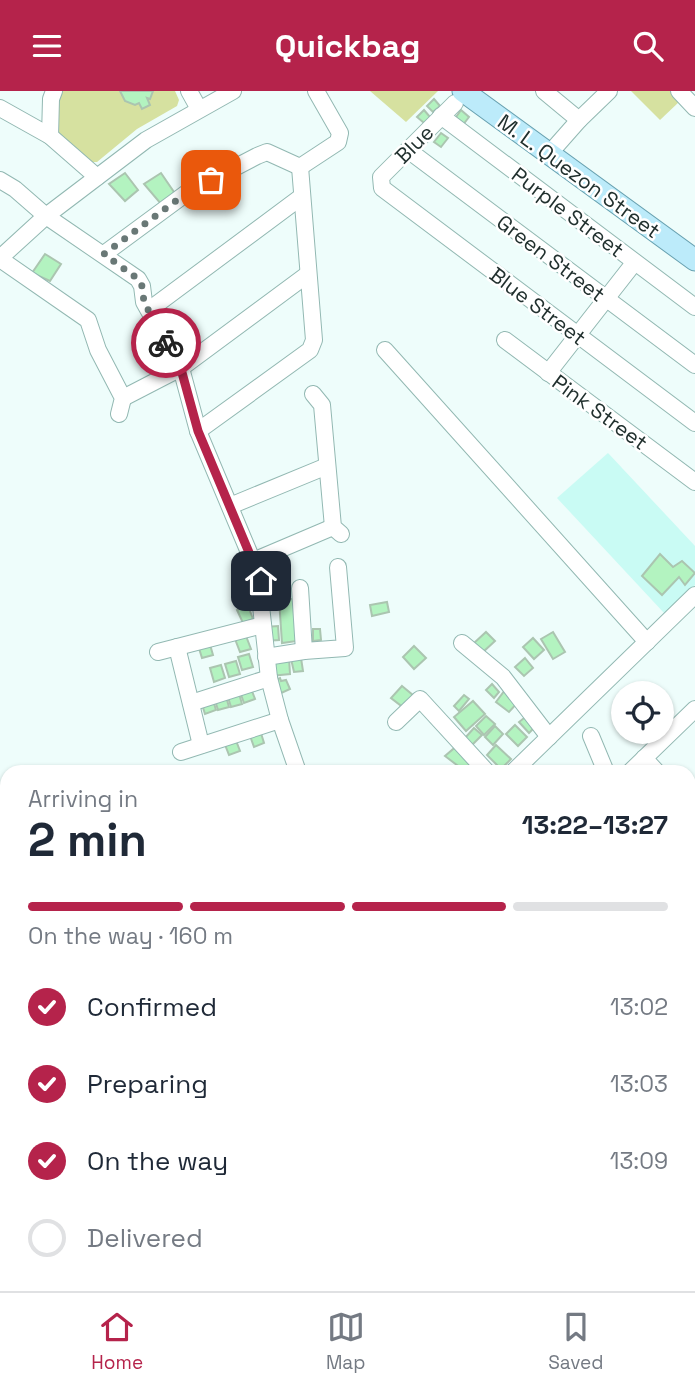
<!DOCTYPE html>
<meta charset="utf-8">
<style>
:root{--surface:#fff;--page:#f2f2f3;--text:#1f2937;--muted:#747a83;--line:#e0e1e3;--accent:#b5234b}
body{margin:0;font-family:"Space Grotesk",sans-serif;background:var(--page);color:var(--text);height:100vh;display:flex;flex-direction:column;font-size:26px;white-space:nowrap}
*{box-sizing:border-box;margin:0}
p{font-size:23px;color:var(--muted)}
.icon{flex:none;width:38px;height:38px;fill:none;stroke:currentColor;stroke-width:2;stroke-linecap:round;stroke-linejoin:round}
.map{position:relative;flex:1;overflow:hidden}
.drawer{position:absolute;left:0px;top:674px;width:696px;height:527px;display:flex;flex-direction:column;background:var(--surface);border-radius:21px 21px 0 0;box-shadow:0 2px 5px #0004}
.drawer>*{flex:none}
.fabs{position:absolute;left:611px;top:590px;display:grid;gap:14px}
.fabs a{display:grid;place-items:center;width:63px;height:63px;border-radius:50%;background:var(--surface);box-shadow:0 2px 5px #0004;font-size:35px}
.pin{position:absolute;display:grid;place-items:center;width:60px;height:60px;color:#fff;margin:-30px;border-radius:14px;box-shadow:0 4px 10px #0006}
.courier{position:absolute;display:grid;place-items:center;width:70px;height:70px;margin:-35px;border:5px solid #b5234b;border-radius:50%;background:#fff;color:#222;box-shadow:0 2px 9px #0007}
.overview em{font-style:normal;font-weight:700}
.overview div{display:flex;flex-direction:column-reverse}
.overview{display:flex;align-items:center;justify-content:space-between;height:119px;padding:0 28px}
h1{font-size:46px;font-weight:700;line-height:52px}
.bar{display:grid;grid-template-columns:repeat(4,1fr);gap:10px 7px;align-content:center;height:84px;padding:0 28px}
.bar i{height:9px;border-radius:5px;background:var(--line)}
.bar .on{background:var(--accent)}
.bar p{grid-column:span 4}
ol{padding:0 28px;list-style:none}
li{display:flex;align-items:center;gap:21px;height:77px}
li p{margin-inline-start:auto}
li .icon{padding:7px;border-radius:50%;background:var(--accent);color:#fff;stroke-width:4}
li:last-child{color:var(--muted)}
li i{width:38px;height:38px;border:4px solid var(--line);border-radius:50%}
header{display:flex;justify-content:space-between;align-items:center;height:91px;padding:0 28px;background:var(--accent);color:#fff;font-size:32px;font-weight:700}
.dock{display:flex;justify-content:space-around;align-items:center;height:98px;border-top:2px solid var(--line);background:var(--surface);font-size:19px;color:var(--muted)}
.dock a{display:grid;justify-items:center;gap:4px}
.dock .on{color:var(--accent)}
.map>svg:first-child{display:block}
</style>
<header><svg class="icon" aria-label="menu" viewBox="0 0 24 24"><path d="M4 6h16M4 12h16M4 18h16"/></svg>Quickbag<svg class="icon" aria-label="search" viewBox="0 0 24 24"><circle cx="10" cy="10" r="6"/><path d="M15 15l6 6"/></svg></header>
<div class="map">
<svg width="695" height="1200" viewBox="0 0 695 1200">
<rect width="100%" height="100%" fill="#eefdfb"/>
<path fill="#c9fbf4" d="M608 362 695 455V494L665 523 557 407Z"/>
<g fill="#d6e1a0">
<path d="M59 0H175L179 9 177 15 137 38 97 71H88L55 41Z"/>
<path d="M370 0H438L406 31Z"/>
<path d="M631 0H670L680 10 660 29Z"/>
<path d="M690 990 695 1002V1054L690 1052Z"/>
</g>
<g fill="#b3f3c0" stroke="#abc5b0" stroke-width="2">
<path d="M120 0H153L150 8 147 7 150 14 142 18 139 12 135 14 125 10Z"/>
<path d="M434 8 440 15 433 21 427 15Z"/>
<path d="M424 19 430 26 424 32 417 26Z"/>
<path d="M461 19 469 26 462 35 454 29Z"/>
<path d="M441 42 448 47 441 56 434 51Z"/>
<path d="M125 82 138 99 125 110 109 93Z"/>
<path d="M161 82 176 104 161 113 144 93Z"/>
<path d="M45 163 61 173 50 190 32 182Z"/>
<path d="M660 463 673 476 682 470 695 482 685 494 679 486 662 504 642 485Z"/>
<path d="M277 506 278 515 263 517V508Z"/>
<path d="M279 508H294L297 550 282 552Z"/>
<path d="M387 511 389 521 372 525 370 514Z"/>
<path d="M248 515 253 528 243 532 237 519Z"/>
<path d="M278 535 279 549 265 550V536Z"/>
<path d="M313 538H320L321 549 313 550Z"/>
<path d="M486 541 495 550 483 561 474 552Z"/>
<path d="M553 541 565 561 553 568 541 548Z"/>
<path d="M246 545 251 558 240 561 235 548Z"/>
<path d="M533 547 544 559 534 568 523 556Z"/>
<path d="M209 550 213 564 202 567 198 554Z"/>
<path d="M414 555 426 567 414 578 403 566Z"/>
<path d="M249 563 253 576 242 579 238 566Z"/>
<path d="M289 567 290 583 271 585 270 568Z"/>
<path d="M301 567 303 580 294 581 291 568Z"/>
<path d="M525 567 533 577 524 585 515 576Z"/>
<path d="M236 570 240 583 229 586 225 573Z"/>
<path d="M221 574 225 587 214 591 210 577Z"/>
<path d="M280 587 281 590 286 589 290 598 277 604 270 591Z"/>
<path d="M492 593 499 601 494 607 486 599Z"/>
<path d="M250 595 255 608 244 612 239 598Z"/>
<path d="M402 595 414 605 404 617 391 607Z"/>
<path d="M238 599 242 613 231 616 227 603Z"/>
<path d="M505 599 519 610 509 621 496 611Z"/>
<path d="M225 602 229 616 218 619 214 606Z"/>
<path d="M464 604 469 608 459 620 454 615Z"/>
<path d="M212 606 216 619 205 623 201 610Z"/>
<path d="M473 610 485 623 466 640 454 626Z"/>
<path d="M529 623 538 633 529 642 519 631Z"/>
<path d="M486 625 495 633 484 644 476 635Z"/>
<path d="M515 634 527 646 518 655 506 643Z"/>
<path d="M495 635 503 643 493 654 485 646Z"/>
<path d="M474 637 482 644 472 654 465 647Z"/>
<path d="M260 639 264 652 254 656 249 642Z"/>
<path d="M235 647 240 660 229 664 224 651Z"/>
<path d="M459 653 476 671 466 681 445 665Z"/>
<path d="M496 654 511 668 501 678 487 664Z"/>
<path d="M202 1194H271L213 1200H202Z"/>
</g>
<g fill="none" stroke-linecap="round" stroke-linejoin="round">
<defs>
<g id="minor">
<path d="M189 0 199 18"/>
<path d="M544 0 579 29"/>
<path d="M679 0 695 17"/>
<path d="M455 12 381 86 382 97 695 332"/>
<path d="M0 17 50 45 97 86"/>
<path d="M441 25 695 216"/>
<path d="M50 45 51 8 54 0"/>
<path d="M408 59 695 274"/>
<path d="M549 63 579 29 609 0"/>
<path d="M0 89 15 98 46 125 138 188 142 195 144 211 181 277 198 340 261 490"/>
<path d="M104 163 188 101 257 65 267 61 300 76 338 51 340 42 316 0"/>
<path d="M0 167 46 125 146 49 233 0"/>
<path d="M0 168 88 229 98 259 123 307 119 323"/>
<path d="M149 219 301 106"/>
<path d="M505 249 695 391"/>
<path d="M385 259 647 551"/>
<path d="M548 282 634 172"/>
<path d="M313 303 322 314 333 436 341 443"/>
<path d="M123 307 181 277 308 183"/>
<path d="M198 340 310 259 314 249 300 76"/>
<path d="M230 415 327 375"/>
<path d="M253 470 333 436"/>
<path d="M300 497 304 560"/>
<path d="M260 506 269 587 280 629 298 681"/>
<path d="M462 552 503 586 549 646"/>
<path d="M177 556 201 654"/>
<path d="M158 561 263 534"/>
<path d="M266 566 304 560 345 557 338 476"/>
<path d="M191 612 269 587"/>
<path d="M396 631 420 608 487 681"/>
<path d="M591 645 606 681"/>
<path d="M181 661 280 629"/>
<path d="M644 667 657 681"/>
<path d="M513 681 695 504"/>
<path d="M630 681 695 618"/>
<path d="M690 716 695 722"/>
<path d="M0 762 7 761"/>
<path d="M0 857 7 855"/>
<path d="M0 868 7 888"/>
<path d="M690 876 695 889"/>
<path d="M0 934 7 931"/>
<path d="M0 988 7 985"/>
<path d="M0 1042 7 1039"/>
<path d="M0 1068 7 1075"/>
<path d="M690 1081 695 1085"/>
<path d="M0 1131 7 1139"/>
<path d="M35 1194 42 1200"/>
<path d="M564 1194 565 1200"/>
<path d="M613 1194 614 1200"/>
<path d="M664 1194 665 1200"/>
<path d="M1 1200 7 1171"/>
</g>
<path id="major" d="M463 0 695 169"/>
</defs>
<use href="#minor" stroke="#92b8b2" stroke-width="18"/>
<use href="#major" stroke="#68a1b0" stroke-width="23"/>
<use href="#minor" stroke="#fff" stroke-width="16"/>
<use href="#major" stroke="#bcebfa" stroke-width="21"/>
</g>
<g fill="none" stroke-linecap="round" stroke-linejoin="round">
<path stroke="#697876" stroke-width="7" stroke-dasharray="0 12.6" d="M166 252 144 211 142 195 138 188 104 163 188 101 211 89"/>
<path stroke="#b5234b" stroke-width="9" d="M166 252 181 278 198 340 261 490"/>
</g>
<g text-anchor="middle" dominant-baseline="central" stroke-width="5" stroke-linejoin="round" paint-order="stroke">
<g font-size="21" fill="#21302e" stroke="#fff">
<text transform="translate(414 53) rotate(-45)">Blue</text>
<text transform="translate(579 85) rotate(36)">M. L. Quezon Street</text>
<text transform="translate(568 121) rotate(37)">Purple Street</text>
<text transform="translate(551 167) rotate(37)">Green Street</text>
<text transform="translate(538 215) rotate(37)">Blue Street</text>
<text transform="translate(600 321) rotate(36)">Pink Street</text>
</g>
</g>
</svg>
<div class="fabs">
<a><svg class="icon" aria-label="locate" viewBox="0 0 24 24"><circle cx="12" cy="12" r="6"/><path d="M12 2v4M12 18v4M2 12h4M18 12h4"/></svg></a>
</div>
<div class="pin" style="left:211px;top:89px;background:#ea580c"><svg class="icon" aria-label="bag" viewBox="0 0 24 24"><path d="M5 8h14l-1 12H6zM9 8a3 3 0 0 1 6 0"/></svg></div>
<div class="pin" style="left:261px;top:490px;background:#1f2937"><svg class="icon" aria-label="home" viewBox="0 0 24 24"><path d="M3 11l9-7 9 7M6 9v11h12V9"/></svg></div>
<div class="courier" style="left:166px;top:252px"><svg class="icon" aria-label="bike" viewBox="0 0 24 24"><circle cx="6" cy="16" r="4"/><circle cx="18" cy="16" r="4"/><path d="M6 16l4-8h5l3 8M10 8l3 8H6M13 5h3"/></svg></div>
<section class="drawer">
<div class="overview"><div><h1>2 min</h1><p>Arriving in</p></div><em>13:22–13:27</em></div>
<div class="bar"><i class="on"></i><i class="on"></i><i class="on"></i><i></i><p>On the way · 160 m</p></div>
<ol>
<li><svg class="icon" aria-label="check" viewBox="0 0 24 24"><path d="M5 12l5 5 9-10"/></svg>Confirmed<p>13:02</p></li>
<li><svg class="icon" aria-label="check" viewBox="0 0 24 24"><path d="M5 12l5 5 9-10"/></svg>Preparing<p>13:03</p></li>
<li><svg class="icon" aria-label="check" viewBox="0 0 24 24"><path d="M5 12l5 5 9-10"/></svg>On the way<p>13:09</p></li>
<li><i></i>Delivered</li>
</ol>
</section>
</div>
<nav class="dock">
<a class="on"><svg class="icon" aria-label="home" viewBox="0 0 24 24"><path d="M3 11l9-7 9 7M6 9v11h12V9"/></svg>Home</a>
<a><svg class="icon" aria-label="map" viewBox="0 0 24 24"><path d="M3 6l6-2 6 2 6-2v14l-6 2-6-2-6 2zM9 4v14M15 6v14"/></svg>Map</a>
<a><svg class="icon" aria-label="saved" viewBox="0 0 24 24"><path d="M7 4h10v16l-5-4-5 4z"/></svg>Saved</a>
</nav>
